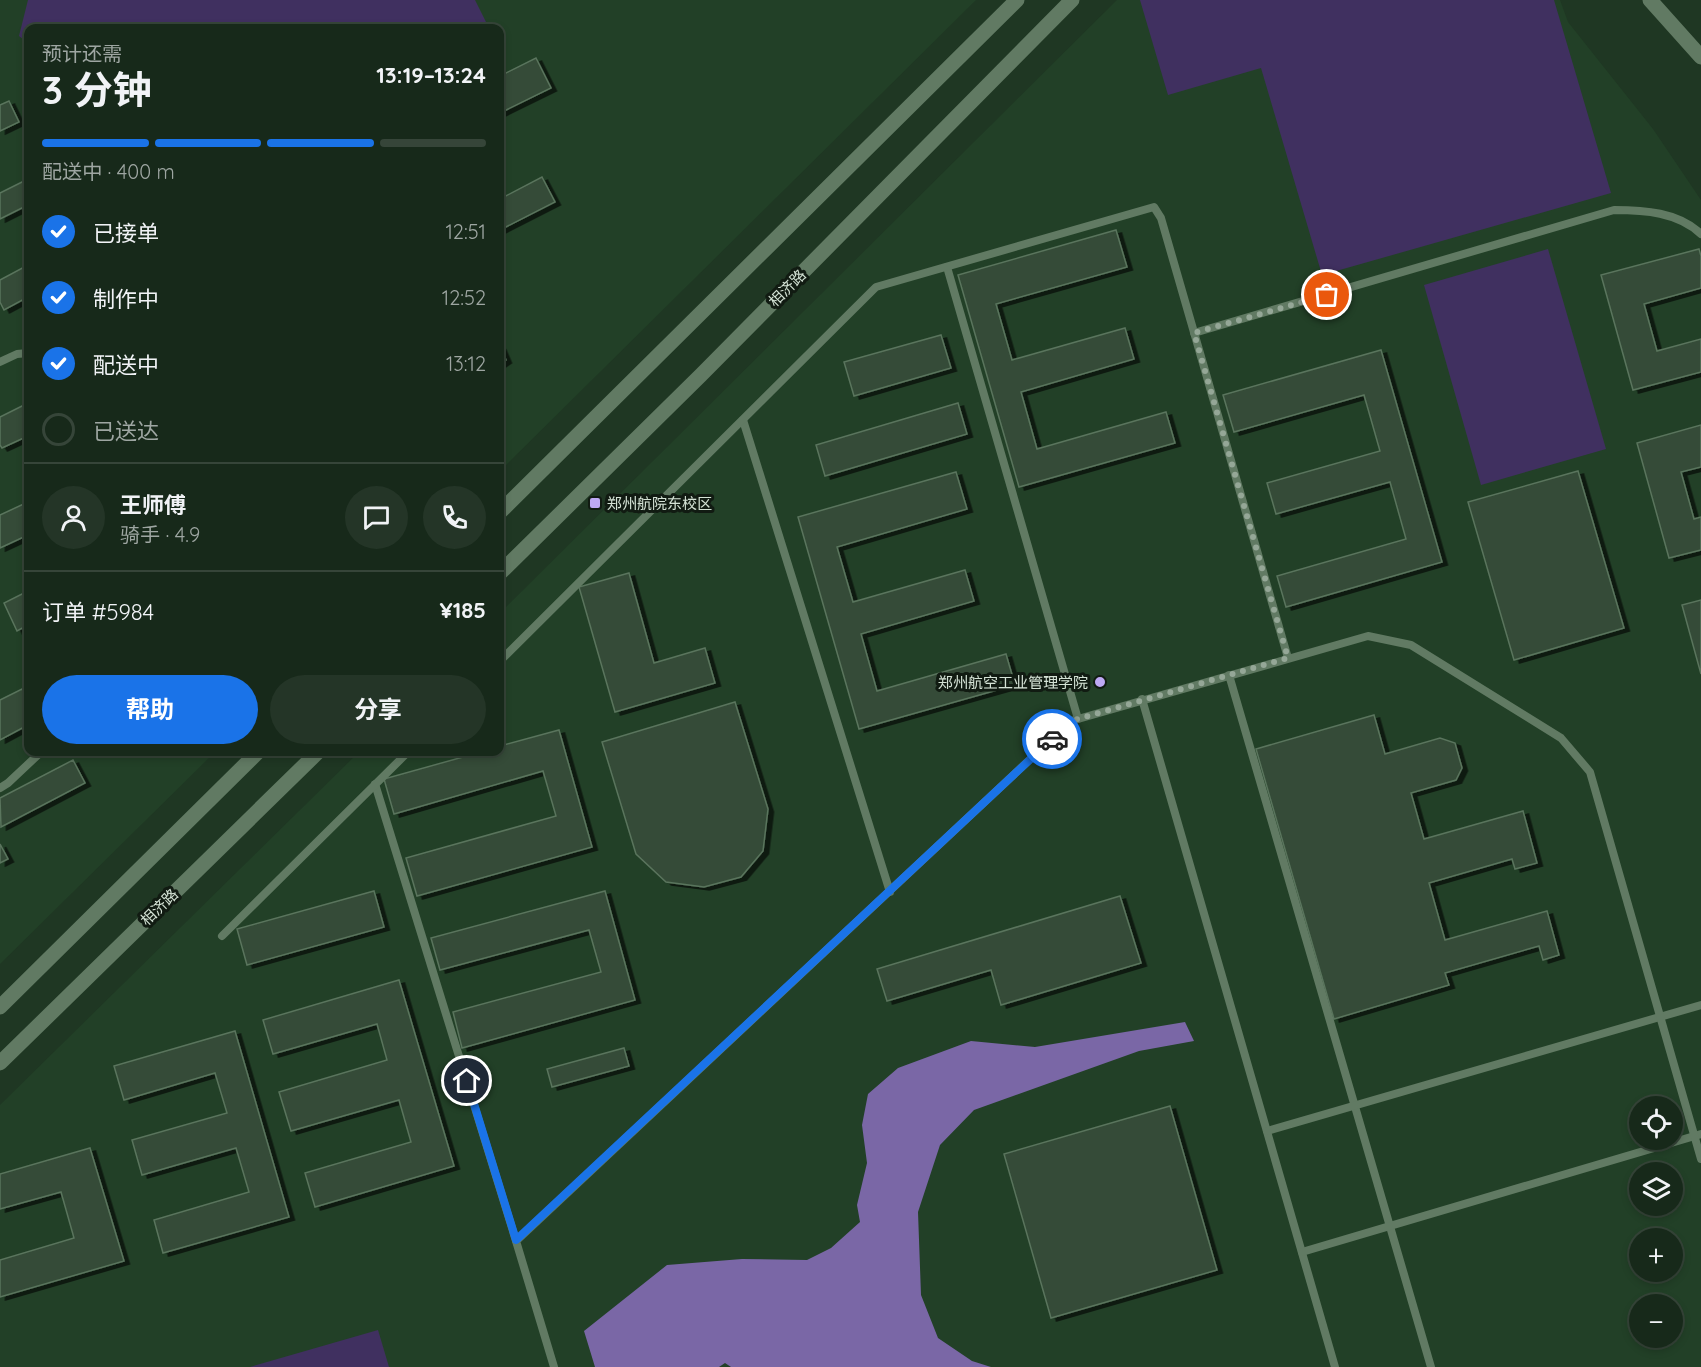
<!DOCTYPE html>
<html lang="zh">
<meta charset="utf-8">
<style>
:root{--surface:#17291a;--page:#243527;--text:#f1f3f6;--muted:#9ea6a2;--line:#364539;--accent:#1a73e8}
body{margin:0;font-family:Quicksand,"Noto Sans SC",sans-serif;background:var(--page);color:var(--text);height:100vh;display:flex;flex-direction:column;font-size:22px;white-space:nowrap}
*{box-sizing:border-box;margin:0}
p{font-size:20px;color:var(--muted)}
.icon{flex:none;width:33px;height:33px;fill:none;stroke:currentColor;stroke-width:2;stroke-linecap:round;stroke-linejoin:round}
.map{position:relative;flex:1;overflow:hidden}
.details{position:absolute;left:24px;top:24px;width:480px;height:732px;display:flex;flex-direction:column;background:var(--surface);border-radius:12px;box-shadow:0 3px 9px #0003,0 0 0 2px var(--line)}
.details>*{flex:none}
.controls{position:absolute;left:1629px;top:1096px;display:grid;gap:12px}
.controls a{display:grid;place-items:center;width:54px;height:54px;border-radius:50%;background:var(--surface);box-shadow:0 3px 9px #0003,0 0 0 2px var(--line);font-size:30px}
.pin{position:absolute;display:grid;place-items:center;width:51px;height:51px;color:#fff;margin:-26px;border:3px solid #fff;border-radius:50%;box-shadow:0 2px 6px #0007}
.courier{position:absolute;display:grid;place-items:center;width:60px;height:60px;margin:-30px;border:4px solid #1a73e8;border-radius:50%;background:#fff;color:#222;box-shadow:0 2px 8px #0007}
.overview em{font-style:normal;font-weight:700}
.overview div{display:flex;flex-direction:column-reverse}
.overview{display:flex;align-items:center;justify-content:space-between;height:102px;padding:0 18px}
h1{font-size:39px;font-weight:700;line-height:45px}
.bar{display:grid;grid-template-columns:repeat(4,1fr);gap:9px 6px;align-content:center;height:72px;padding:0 18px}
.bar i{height:8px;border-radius:4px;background:var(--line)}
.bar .selected{background:var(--accent)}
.bar p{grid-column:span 4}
.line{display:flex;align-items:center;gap:15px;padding:0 18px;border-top:2px solid var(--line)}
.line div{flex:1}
.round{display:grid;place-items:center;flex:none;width:63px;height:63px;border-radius:32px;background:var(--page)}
ol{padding:0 18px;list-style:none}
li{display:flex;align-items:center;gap:18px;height:66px}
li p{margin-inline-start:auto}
li .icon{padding:6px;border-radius:50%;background:var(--accent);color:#fff;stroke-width:4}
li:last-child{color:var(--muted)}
li i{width:33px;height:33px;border:3px solid var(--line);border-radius:50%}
.primary-button{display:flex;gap:12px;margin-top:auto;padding:12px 18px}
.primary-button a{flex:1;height:69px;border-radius:36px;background:var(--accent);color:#fff;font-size:24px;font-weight:700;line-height:69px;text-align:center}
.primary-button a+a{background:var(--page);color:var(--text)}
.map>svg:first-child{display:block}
</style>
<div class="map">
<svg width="1701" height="1367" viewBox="0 0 1701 1367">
<defs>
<filter id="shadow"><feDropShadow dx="5.5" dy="3" stdDeviation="0" flood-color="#0009"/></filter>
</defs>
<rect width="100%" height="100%" fill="#1f3723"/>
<g fill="#224027" fill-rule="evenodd">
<path d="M0 0H976L500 471V28H28V752H215L0 964Z"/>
<path d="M1117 0H1560L1568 22 1653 129 1701 200V1367H0V1105L359 752H500V613ZM1640 1107H1672V1140H1640ZM1640 1173H1672V1206H1640ZM1640 1239H1672V1272H1640ZM1640 1305H1672V1338H1640Z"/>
</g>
<g fill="#403060">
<path d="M28 0H475L489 28H28V43L19 36Z"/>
<path d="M1140 0H1554L1611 193 1322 275 1261 68 1168 95Z"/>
<path d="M1548 249 1606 449 1481 485 1424 285Z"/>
<path d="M378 1330 389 1367H250Z"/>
</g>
<path fill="#7a67a6" d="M1185 1022 1194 1041 1139 1051 974 1110 940 1145 918 1212 921 1295 938 1338 972 1361 991 1367H731L725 1363 719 1367H595L584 1331 667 1265 742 1259 807 1260 831 1248 860 1222 857 1205 867 1163 862 1125 868 1094 898 1068 971 1041 1035 1047Z"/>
<g fill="#344c37" stroke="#5a745d" stroke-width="1.5" filter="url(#shadow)">
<path d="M536 58 551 88 500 113V76Z"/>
<path d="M9 101 19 122 0 131V105Z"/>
<path d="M542 177 555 202 500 230V199Z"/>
<path d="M28 179V205L0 219V193Z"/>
<path d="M1116 230 1127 267 996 304 1012 360 1125 328 1134 359 1021 392 1037 449 1166 412 1175 443 1019 487 958 275Z"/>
<path d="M1699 249 1701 256V288L1644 304 1657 351 1701 339V372L1633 390 1601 275Z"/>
<path d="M28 265V297L4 310 0 302V280Z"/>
<path d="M941 335 951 368 854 396 844 362Z"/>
<path d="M500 346 506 360 500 364Z"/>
<path d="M1381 350 1442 562 1286 607 1277 576 1406 539 1390 482 1276 514 1267 483 1380 451 1364 395 1234 432 1223 395Z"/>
<path d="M28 403V436L2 448 0 445V417Z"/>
<path d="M958 403 967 434 825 476 816 445Z"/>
<path d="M1701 425V467L1681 472 1694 519 1701 517V550L1669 558 1637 443Z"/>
<path d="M1578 471 1624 628 1514 660 1468 502Z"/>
<path d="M956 472 967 509 837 547 853 602 965 570 974 601 861 634 877 691 1006 654 1015 685 859 729 798 517Z"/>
<path d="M28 502V535L0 548V515Z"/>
<path d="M629 573 654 663 705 648 715 683 615 712 579 587Z"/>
<path d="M28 591V625L17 631 4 603Z"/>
<path d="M1701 600V674L1682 605Z"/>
<path d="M22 689 28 702V725L0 740V700Z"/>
<path d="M735 702 768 809 763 851 741 877 704 887 666 882 636 854 602 742Z"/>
<path d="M1374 715 1385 754 1440 738 1455 743 1462 768 1456 780 1411 793 1424 839 1523 811 1537 863 1515 869 1512 859 1429 883 1445 940 1547 911 1559 955 1543 960 1539 946 1445 973 1449 985 1334 1019 1256 749Z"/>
<path d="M559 730 592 847 417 896 406 858 556 816 543 771 394 814 384 779 481 752H500V746Z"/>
<path d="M73 760 85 783 1 827 0 798Z"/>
<path d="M0 844 8 859 0 863Z"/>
<path d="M374 891 384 927 247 965 237 929Z"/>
<path d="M605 891 635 1000 462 1048 453 1012 601 972 589 930 440 970 431 938Z"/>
<path d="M1120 896 1141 963 1001 1005 991 970 887 1001 877 969Z"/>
<path d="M399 980 454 1166 315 1207 305 1173 411 1142 399 1100 291 1131 279 1092 387 1060 377 1024 273 1054 263 1020Z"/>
<path d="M235 1031 289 1217 163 1253 154 1220 249 1192 236 1148 142 1175 132 1140 227 1113 215 1073 124 1100 114 1066Z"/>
<path d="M624 1048 629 1066 552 1087 547 1069Z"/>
<path d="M1170 1106 1217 1270 1051 1318 1004 1154Z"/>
<path d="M90 1148 124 1261 0 1297V1260L74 1238 61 1192 0 1209V1174Z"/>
</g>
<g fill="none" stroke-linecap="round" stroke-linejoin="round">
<g stroke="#617a63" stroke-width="8">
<path d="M947 267 1078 719"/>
<path d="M1194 333 1614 210C1644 210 1678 212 1701 234"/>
<path d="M0 362 17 354 28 353"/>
<path d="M743 420 890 892"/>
<path d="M500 661 876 287 1154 207 1161 218 1288 658"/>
<path d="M1229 675 1431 1367"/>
<path d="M1142 699 1335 1367"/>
<path d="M375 784 516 1241"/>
<path d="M0 788 8 783 41 752"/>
<path d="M222 936 408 752"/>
<path d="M1267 1131 1701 1005"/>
<path d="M1302 1252 1701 1134"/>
<path d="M554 1367 516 1241 1071 721 1368 636 1411 645 1561 738 1590 772 1701 1159"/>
</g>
<g stroke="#617a63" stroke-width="15">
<path d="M500 512 1017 0"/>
<path d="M500 573 701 375 1072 0"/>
<path d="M0 1007 258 752"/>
<path d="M0 1063 318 752"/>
</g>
<path stroke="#617a63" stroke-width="15" d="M1650 0 1701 57"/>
</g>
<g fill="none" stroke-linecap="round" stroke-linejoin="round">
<path stroke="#95a797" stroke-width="6" stroke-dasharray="0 10.8" d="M1052 739 1071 721 1288 658 1194 333 1327 295"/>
<path stroke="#1a73e8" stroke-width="8" d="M467 1081 516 1240 1052 739"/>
</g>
<g fill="#bea9f4" stroke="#111b12" stroke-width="2">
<rect x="589" y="497" width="12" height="12" rx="3"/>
<circle cx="1100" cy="682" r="6"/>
</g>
<g text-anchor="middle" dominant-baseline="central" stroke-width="6" stroke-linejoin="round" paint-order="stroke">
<g font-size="15" fill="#d5e3d6" stroke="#111b12">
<text transform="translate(787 288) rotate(-45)">相济路</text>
<text transform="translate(159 907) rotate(-44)">相济路</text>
</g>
<g font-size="15" fill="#d5e3d6" stroke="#111b12" text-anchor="start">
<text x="607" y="503">郑州航院东校区</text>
<text x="1088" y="682" text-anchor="end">郑州航空工业管理学院</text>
</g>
</g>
</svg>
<div class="controls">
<a><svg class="icon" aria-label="locate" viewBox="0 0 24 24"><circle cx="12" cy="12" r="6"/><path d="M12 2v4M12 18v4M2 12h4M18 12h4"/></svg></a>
<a><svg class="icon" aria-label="layers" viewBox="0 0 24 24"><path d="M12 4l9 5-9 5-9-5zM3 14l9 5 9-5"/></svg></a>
<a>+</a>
<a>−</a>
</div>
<div class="pin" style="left:1327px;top:295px;background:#ea580c"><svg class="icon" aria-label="bag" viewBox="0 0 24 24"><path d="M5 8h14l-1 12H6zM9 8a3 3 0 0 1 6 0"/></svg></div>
<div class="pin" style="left:467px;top:1081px;background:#1f2937"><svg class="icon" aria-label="home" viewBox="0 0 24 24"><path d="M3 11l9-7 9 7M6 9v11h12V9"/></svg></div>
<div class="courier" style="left:1052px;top:739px"><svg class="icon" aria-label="car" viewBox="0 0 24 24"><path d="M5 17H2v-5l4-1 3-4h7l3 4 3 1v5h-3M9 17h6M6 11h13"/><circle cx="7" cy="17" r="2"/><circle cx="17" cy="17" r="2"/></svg></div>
<section class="details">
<div class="overview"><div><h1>3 分钟</h1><p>预计还需</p></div><em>13:19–13:24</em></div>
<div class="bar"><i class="selected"></i><i class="selected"></i><i class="selected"></i><i></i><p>配送中 · 400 m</p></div>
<ol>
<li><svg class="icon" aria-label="check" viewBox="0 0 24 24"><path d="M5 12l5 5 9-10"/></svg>已接单<p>12:51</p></li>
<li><svg class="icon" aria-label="check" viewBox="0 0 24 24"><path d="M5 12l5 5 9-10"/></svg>制作中<p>12:52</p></li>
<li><svg class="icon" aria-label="check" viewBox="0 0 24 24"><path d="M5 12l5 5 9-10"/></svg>配送中<p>13:12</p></li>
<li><i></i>已送达</li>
</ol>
<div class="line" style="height:108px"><a class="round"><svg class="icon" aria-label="person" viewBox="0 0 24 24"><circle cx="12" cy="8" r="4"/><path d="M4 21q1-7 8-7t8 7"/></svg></a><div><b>王师傅</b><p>骑手 · 4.9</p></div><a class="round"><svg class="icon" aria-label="chat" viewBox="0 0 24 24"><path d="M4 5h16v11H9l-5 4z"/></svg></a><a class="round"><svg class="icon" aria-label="phone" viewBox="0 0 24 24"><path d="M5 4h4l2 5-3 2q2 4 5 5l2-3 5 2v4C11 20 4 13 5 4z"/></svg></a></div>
<div class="line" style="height:78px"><div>订单 #5984</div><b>¥185</b></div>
<div class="primary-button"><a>帮助</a><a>分享</a></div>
</section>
</div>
